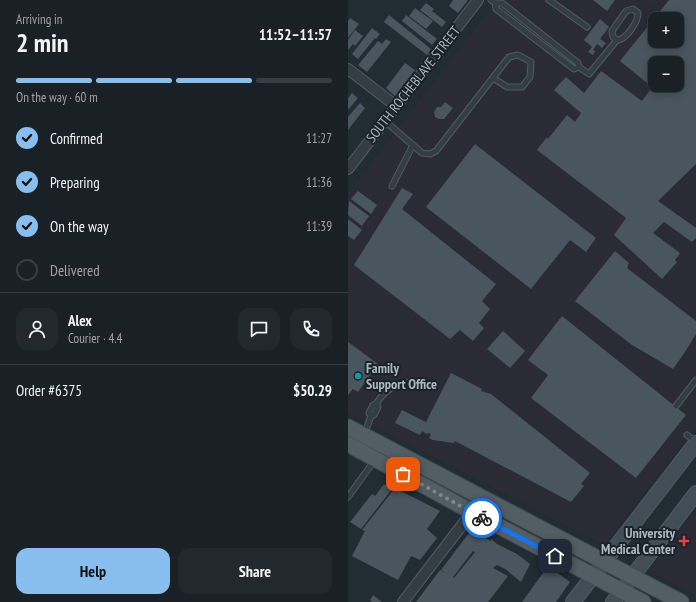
<!DOCTYPE html>
<meta charset="utf-8">
<style>
:root{--surface:#192126;--page:#22292e;--text:#f1f3f6;--muted:#9fa3a7;--line:#373e43;--accent:#88beed}
body{margin:0;font-family:"PT Sans Narrow",sans-serif;background:var(--page);color:var(--text);height:100vh;display:flex;flex-direction:column;font-size:15px;white-space:nowrap}
*{box-sizing:border-box;margin:0}
p{font-size:13px;color:var(--muted)}
.icon{flex:none;width:22px;height:22px;fill:none;stroke:currentColor;stroke-width:2;stroke-linecap:round;stroke-linejoin:round}
.map{position:relative;flex:1;overflow:hidden}
.sheet{display:flex;flex-direction:column;background:var(--surface);width:348px}
.sheet>*{flex:none}
.tools{position:absolute;left:300px;top:12px;display:grid;gap:8px}
.tools a{display:grid;place-items:center;width:36px;height:36px;border-radius:8px;background:var(--surface);box-shadow:0 2px 10px #0003,0 0 0 1px var(--line);font-size:20px}
.pin{position:absolute;display:grid;place-items:center;width:34px;height:34px;color:#fff;margin:-17px;border-radius:8px;box-shadow:0 2px 6px #0006}
.courier{position:absolute;display:grid;place-items:center;width:40px;height:40px;margin:-20px;border:3px solid #1a73e8;border-radius:50%;background:#fff;color:#222;box-shadow:0 1px 5px #0007}
.headline em{font-style:normal;font-weight:700}
.headline div{display:flex;flex-direction:column-reverse}
.headline{display:flex;align-items:center;justify-content:space-between;height:68px;padding:0 16px}
h1{font-size:26px;font-weight:700;line-height:30px}
.bar{display:grid;grid-template-columns:repeat(4,1fr);gap:6px 4px;align-content:center;height:48px;padding:0 16px}
.bar i{height:5px;border-radius:3px;background:var(--line)}
.bar .active{background:var(--accent)}
.bar p{grid-column:span 4}
.line{display:flex;align-items:center;gap:10px;padding:0 16px;border-top:1px solid var(--line)}
.line div{flex:1}
.round{display:grid;place-items:center;flex:none;width:42px;height:42px;border-radius:12px;background:var(--page)}
ol{padding:0 16px;list-style:none}
li{display:flex;align-items:center;gap:12px;height:44px}
li p{margin-inline-start:auto}
li .icon{padding:4px;border-radius:50%;background:var(--accent);color:#111;stroke-width:4}
li:last-child{color:var(--muted)}
li i{width:22px;height:22px;border:2px solid var(--line);border-radius:50%}
.cta{display:flex;gap:8px;margin-top:auto;padding:8px 16px}
.cta a{flex:1;height:46px;border-radius:12px;background:var(--accent);color:#111;font-size:16px;font-weight:700;line-height:46px;text-align:center}
.cta a+a{background:var(--page);color:var(--text)}
main{display:flex;flex:1;min-height:0}
.map>svg:first-child{display:block}
</style>
<main>
<section class="sheet">
<div class="headline"><div><h1>2 min</h1><p>Arriving in</p></div><em>11:52–11:57</em></div>
<div class="bar"><i class="active"></i><i class="active"></i><i class="active"></i><i></i><p>On the way · 60 m</p></div>
<ol>
<li><svg class="icon" aria-label="check" viewBox="0 0 24 24"><path d="M5 12l5 5 9-10"/></svg>Confirmed<p>11:27</p></li>
<li><svg class="icon" aria-label="check" viewBox="0 0 24 24"><path d="M5 12l5 5 9-10"/></svg>Preparing<p>11:36</p></li>
<li><svg class="icon" aria-label="check" viewBox="0 0 24 24"><path d="M5 12l5 5 9-10"/></svg>On the way<p>11:39</p></li>
<li><i></i>Delivered</li>
</ol>
<div class="line" style="height:72px"><a class="round"><svg class="icon" aria-label="person" viewBox="0 0 24 24"><circle cx="12" cy="8" r="4"/><path d="M4 21q1-7 8-7t8 7"/></svg></a><div><b>Alex</b><p>Courier · 4.4</p></div><a class="round"><svg class="icon" aria-label="chat" viewBox="0 0 24 24"><path d="M4 5h16v11H9l-5 4z"/></svg></a><a class="round"><svg class="icon" aria-label="phone" viewBox="0 0 24 24"><path d="M5 4h4l2 5-3 2q2 4 5 5l2-3 5 2v4C11 20 4 13 5 4z"/></svg></a></div>
<div class="line" style="height:52px"><div>Order #6375</div><b>$50.29</b></div>
<div class="cta"><a>Help</a><a>Share</a></div>
</section>
<div class="map">
<svg width="348" height="602" viewBox="0 0 348 602">
<rect width="100%" height="100%" fill="#212c33"/>
<g fill="#2b2b36" fill-rule="evenodd">
<path d="M149 0H348V426L256 545 0 413V193ZM307 19H329V41H307ZM307 63H329V85H307Z"/>
<path d="M348 510V596L300 571Z"/>
</g>
<g fill="#49565f" fill-rule="evenodd">
<path d="M105 0H120L110 13 101 6Z"/>
<path d="M245 0H267L259 11Z"/>
<path d="M321 0H348V164L310 201 348 228V238L344 242 316 222 305 233 332 253 327 260 329 262 314 279 266 235 278 218 189 150 199 137 200 139 219 115 227 122 233 113 206 90 218 77 236 93 253 71 294 101 304 87 272 61ZM307 19H329V41H307ZM307 63H329V85H307Z"/>
<path d="M78 3 86 9 84 11 98 22 94 27 72 10Z"/>
<path d="M67 8 85 21 78 29 61 16Z"/>
<path d="M41 15 83 49 79 55 36 22Z"/>
<path d="M58 15 89 39 84 45 54 21Z"/>
<path d="M2 18 11 24 0 38V21Z"/>
<path d="M252 19 261 27 252 39 258 43 254 48 249 44 245 50 247 51 245 55 240 52 244 47 236 40Z"/>
<path d="M24 28 32 34 28 39 27 38 10 59 4 54Z"/>
<path d="M7 30 15 36 7 46 5 44 0 50V40Z"/>
<path d="M38 39 43 42 19 72 10 65 30 41 34 44Z"/>
<path d="M57 63 67 70 47 96 38 88Z"/>
<path d="M4 93 10 98 0 110V98Z"/>
<path d="M97 102 105 108 96 119H91L87 117 86 112 89 107H93Z"/>
<path d="M12 103 17 108 0 130V117Z"/>
<path d="M127 144 248 238 238 252 222 240 183 289 78 207Z"/>
<path d="M54 188 65 194 54 209 148 284 134 301 142 309 131 323 136 328 125 341 112 330 102 339 6 265Z"/>
<path d="M10 191 29 205 23 214 3 199Z"/>
<path d="M1 201 21 216 14 226 0 215Z"/>
<path d="M0 219 14 230 6 240 0 236Z"/>
<path d="M267 251 281 263 279 268 348 321V334L339 349 325 369 284 345 227 301Z"/>
<path d="M214 316 338 415 288 478 183 398 200 375 180 360Z"/>
<path d="M155 331 177 351 162 368 139 349Z"/>
<path d="M0 342 30 364 10 392 5 389 0 395Z"/>
<path d="M103 373 134 389 133 391 143 394 242 473 233 484 236 486 223 502 107 441 106 443 85 440 81 438 83 434 80 433 79 434 74 431 72 435 47 423 54 410 78 422Z"/>
<path d="M36 484 44 489 13 529 2 522 24 494 27 496Z"/>
<path d="M47 488 92 511 79 529 89 538 72 560 63 556 50 580 4 556 17 531 14 530Z"/>
<path d="M124 529 137 535 136 537 143 541V539L149 544 169 554 182 564 173 582 157 569 149 565 145 568 160 576 140 602H68L92 570 102 575 93 570ZM125 551 127 552 106 578 105 577Z"/>
<path d="M200 566 222 582 208 602H174Z"/>
<path d="M25 595 34 602H24L22 600Z"/>
</g>
<g fill="none" stroke-linecap="round" stroke-linejoin="round">
<defs>
<g id="lane">
<path d="M143 0 147 3 148 9 226 69 231 67 230 63 154 3H147"/>
<path d="M201 0 239 27"/>
<path d="M285 9 290 13C290 22 278 40 269 40L265 37 264 31 278 11Z"/>
<path d="M231 67 241 74 269 40"/>
<path d="M37 121 74 153 82 154 88 151 161 57 170 55 183 62 182 77 174 87H159L145 78"/>
<path d="M44 186 65 145"/>
<path d="M328 406 348 380"/>
<path d="M23 416 26 415 30 407 28 404"/>
<path d="M16 435 23 416 21 413 25 405 28 404C39 386 51 383 71 381"/>
<path d="M339 435 348 442"/>
<path d="M0 497 26 461"/>
</g>
<g id="street">
<path d="M0 69 48 106"/>
<path d="M0 169 130 0"/>
<path d="M55 602 124 512 133 498"/>
</g>
<g id="secondary">
<path d="M225 602 348 443"/>
<path d="M265 602 348 493"/>
</g>
<g id="primary">
<path d="M0 427 333 602"/>
<path d="M0 444 124 512 295 602"/>
</g>
</defs>
<use href="#lane" stroke="#515b62" stroke-width="7"/>
<use href="#street" stroke="#515b62" stroke-width="12"/>
<use href="#secondary" stroke="#515b62" stroke-width="16"/>
<use href="#primary" stroke="#404951" stroke-width="17"/>
<use href="#lane" stroke="#343d44" stroke-width="5"/>
<use href="#street" stroke="#343d44" stroke-width="10"/>
<use href="#secondary" stroke="#424d57" stroke-width="14"/>
<use href="#primary" stroke="#525d64" stroke-width="15"/>
</g>
<g fill="none" stroke-linecap="round" stroke-linejoin="round">
<path stroke="#7d878f" stroke-width="4" stroke-dasharray="0 7.2" d="M55 474 134 518"/>
<path stroke="#1a73e8" stroke-width="5" d="M134 518 207 556"/>
</g>
<circle fill="#0f9aa8" stroke="#1a2229" stroke-width="1.5" cx="10" cy="376" r="4"/>
<path fill="#e0444e" stroke="#1a2229" stroke-width="1.5" d="M334 535h4v4h4v4h-4v4h-4v-4h-4v-4h4z"/>
<g text-anchor="middle" dominant-baseline="central" stroke-width="4" stroke-linejoin="round" paint-order="stroke">
<g font-size="14" fill="#aeb8c1" stroke="#1a2229">
<text transform="translate(65 84) rotate(-52)">SOUTH ROCHEBLAVE STREET</text>
</g>
<g font-size="14" font-weight="bold" fill="#aeb8c1" stroke="#1a2229" text-anchor="start">
<text x="18" y="368">Family<tspan x="18" dy="16">Support Office</tspan></text>
<text x="327" y="533" text-anchor="end">University<tspan x="327" dy="16">Medical Center</tspan></text>
</g>
</g>
</svg>
<div class="tools">
<a>+</a>
<a>−</a>
</div>
<div class="pin" style="left:55px;top:474px;background:#ea580c"><svg class="icon" aria-label="bag" viewBox="0 0 24 24"><path d="M5 8h14l-1 12H6zM9 8a3 3 0 0 1 6 0"/></svg></div>
<div class="pin" style="left:207px;top:556px;background:#1f2937"><svg class="icon" aria-label="home" viewBox="0 0 24 24"><path d="M3 11l9-7 9 7M6 9v11h12V9"/></svg></div>
<div class="courier" style="left:134px;top:518px"><svg class="icon" aria-label="bike" viewBox="0 0 24 24"><circle cx="6" cy="16" r="4"/><circle cx="18" cy="16" r="4"/><path d="M6 16l4-8h5l3 8M10 8l3 8H6M13 5h3"/></svg></div>
</div>
</main>
